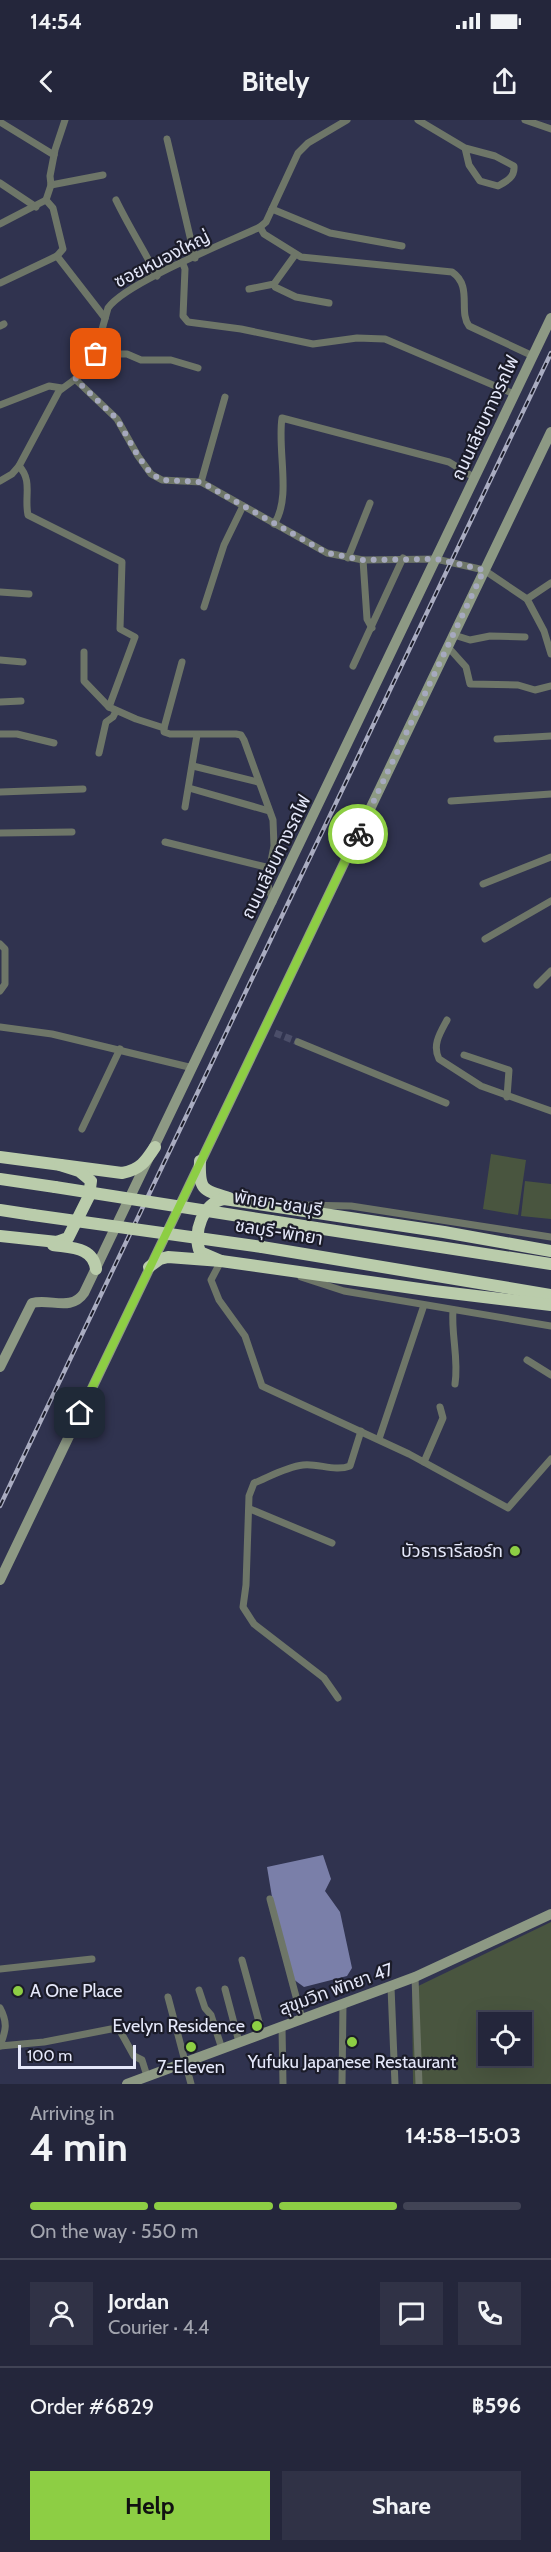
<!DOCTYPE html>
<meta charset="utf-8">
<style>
:root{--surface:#24263b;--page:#303246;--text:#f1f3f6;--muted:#a3a5af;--line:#414355;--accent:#8dce44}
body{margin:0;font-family:Cabin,"Noto Sans Thai",sans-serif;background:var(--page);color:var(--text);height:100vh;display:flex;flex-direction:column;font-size:22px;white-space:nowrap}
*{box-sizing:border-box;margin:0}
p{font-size:20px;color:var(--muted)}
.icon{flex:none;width:33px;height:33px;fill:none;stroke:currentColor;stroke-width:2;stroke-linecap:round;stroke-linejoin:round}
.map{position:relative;height:1964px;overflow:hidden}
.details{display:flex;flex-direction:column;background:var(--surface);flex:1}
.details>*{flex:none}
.fabs{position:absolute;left:478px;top:1892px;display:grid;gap:12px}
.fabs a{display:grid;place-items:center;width:54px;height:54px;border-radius:0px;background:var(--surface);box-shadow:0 6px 24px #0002,0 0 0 2px var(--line);font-size:30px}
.scale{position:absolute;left:18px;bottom:15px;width:118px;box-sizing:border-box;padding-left:6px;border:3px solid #e5e8fa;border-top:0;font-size:16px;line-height:21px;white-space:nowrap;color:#e5e8fa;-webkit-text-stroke:4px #1b1c29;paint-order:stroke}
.pin{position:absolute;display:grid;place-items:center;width:51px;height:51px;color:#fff;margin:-26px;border-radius:12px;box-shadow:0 3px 9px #0006}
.courier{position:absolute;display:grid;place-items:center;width:60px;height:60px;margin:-30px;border:4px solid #8dce44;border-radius:50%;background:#fff;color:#222;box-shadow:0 2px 8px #0007}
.head em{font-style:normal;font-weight:700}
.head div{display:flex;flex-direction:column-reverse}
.head{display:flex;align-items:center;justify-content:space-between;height:102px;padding:0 30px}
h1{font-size:39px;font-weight:700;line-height:45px}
.bar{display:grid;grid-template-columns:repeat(4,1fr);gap:9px 6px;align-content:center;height:72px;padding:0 30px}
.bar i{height:8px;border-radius:4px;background:var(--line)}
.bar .selected{background:var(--accent)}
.bar p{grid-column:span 4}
.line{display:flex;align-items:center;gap:15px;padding:0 30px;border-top:2px solid var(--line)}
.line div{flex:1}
.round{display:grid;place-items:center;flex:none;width:63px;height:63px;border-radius:0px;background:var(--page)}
.button{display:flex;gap:12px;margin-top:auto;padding:12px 30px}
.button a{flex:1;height:69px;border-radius:0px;background:var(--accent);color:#111;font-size:24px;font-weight:700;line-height:69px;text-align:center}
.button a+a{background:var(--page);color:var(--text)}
.status{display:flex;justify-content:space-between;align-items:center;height:42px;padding:0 30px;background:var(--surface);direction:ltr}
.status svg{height:16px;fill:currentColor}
header{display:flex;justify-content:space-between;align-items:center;height:78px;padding:0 30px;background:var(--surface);font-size:27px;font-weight:700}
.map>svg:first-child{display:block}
</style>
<div class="status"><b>14:54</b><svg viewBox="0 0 49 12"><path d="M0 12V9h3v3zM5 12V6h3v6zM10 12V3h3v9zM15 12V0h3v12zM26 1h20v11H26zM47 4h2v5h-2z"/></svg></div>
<header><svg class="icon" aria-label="back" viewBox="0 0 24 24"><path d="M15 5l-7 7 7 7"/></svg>Bitely<svg class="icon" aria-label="share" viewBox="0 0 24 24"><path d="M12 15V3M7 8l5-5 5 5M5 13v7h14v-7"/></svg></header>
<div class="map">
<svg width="551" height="1964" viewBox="0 0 551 1964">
<rect width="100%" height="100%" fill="#30334f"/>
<g fill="#49553f" fill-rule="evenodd">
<path d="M491 1034 526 1040 518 1095 483 1089Z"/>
<path d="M525 1061 551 1064V1099L521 1096Z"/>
<path d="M551 1802V1964H413L412 1869ZM489 1902H522V1935H489Z"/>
</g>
<path fill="#7a7fa9" d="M323 1735 331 1759 325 1771 340 1792 352 1848 347 1856 304 1867 293 1859 276 1801 267 1747Z"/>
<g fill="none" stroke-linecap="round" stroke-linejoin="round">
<path stroke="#4b4e69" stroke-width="7" stroke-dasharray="7 3.5" stroke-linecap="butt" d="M275 913 298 922"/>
<g stroke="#6e7668" stroke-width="7">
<path d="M65 0 55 30 50 56 51 65 46 80 53 88 63 129 57 136 105 198"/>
<path d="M418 0 465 28 469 45 480 61 498 66C507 61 515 57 514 46L495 36 465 28"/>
<path d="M525 0 551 9"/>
<path d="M0 2 54 35"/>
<path d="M167 19 195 138"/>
<path d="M0 63 36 87"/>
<path d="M51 65 103 55"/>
<path d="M116 80C129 107 144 130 157 156"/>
<path d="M272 89 330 113 402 126"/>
<path d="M0 104 46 80"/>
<path d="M260 107 264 114 301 137 452 152C473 166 458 191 469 206L533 236"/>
<path d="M183 144 185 149 183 196 188 202 241 209 313 224 357 218 385 219 514 274"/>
<path d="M0 163 57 136"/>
<path d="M274 164 275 167 296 177 329 183"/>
<path d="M249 169 274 164 295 135"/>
<path d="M0 206 4 204"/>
<path d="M96 234H127L141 240H171L198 248"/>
<path d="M75 259 117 299 138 336 151 354 162 360 201 362 327 433 363 440 436 439 484 450 527 479 544 511 551 534"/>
<path d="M0 285 49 266 62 268"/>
<path d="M19 346C33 361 24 377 28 395L122 442 120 509 135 517 109 587 136 599 164 608V612L170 614H236L241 615 244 620 273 700 274 726 267 762 273 782"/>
<path d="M0 361 12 354 19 346 59 271 85 252 93 242 108 188C125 163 228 122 260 107L266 102 298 33 308 23 347 0"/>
<path d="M201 362 225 277"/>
<path d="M274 404C292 378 277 330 282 298L449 342 475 358"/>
<path d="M348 438 370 383"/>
<path d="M363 440 367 499 372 508"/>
<path d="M0 472 29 474"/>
<path d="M527 479 551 463"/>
<path d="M204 487 224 425 243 386"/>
<path d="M454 515 470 520 490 516 525 517"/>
<path d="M448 527 466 547 470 564 518 565 535 570 551 566"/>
<path d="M84 532V561L109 587"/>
<path d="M0 540 23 542"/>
<path d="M353 546 403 438"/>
<path d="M0 582 21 581"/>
<path d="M164 608 182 542"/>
<path d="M0 614H17L54 623"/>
<path d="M497 619 551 616"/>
<path d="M99 633 106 602 113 597 116 591"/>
<path d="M193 646 258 662"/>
<path d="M189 668 269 691"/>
<path d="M0 672 83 669"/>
<path d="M451 681 551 674"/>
<path d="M185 687 197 615"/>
<path d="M0 713 72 712"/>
<path d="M165 722 270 748"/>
<path d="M483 764 551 737"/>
<path d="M485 819 551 781"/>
<path d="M0 824 5 829V864L0 871"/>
<path d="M537 865 551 851"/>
<path d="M447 900C440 913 432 925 439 939L481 966 551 991"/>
<path d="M0 907 52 914 193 948"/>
<path d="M298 922 446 983"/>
<path d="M464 935 509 950 507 977"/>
<path d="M82 1009 120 929"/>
<path d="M299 1085 351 1086 551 1117"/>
<path d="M221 1141 211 1160 219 1180 245 1216 262 1266 409 1334 508 1388 551 1339"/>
<path d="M301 1157 344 1171 551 1206"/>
<path d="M453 1190C451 1215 459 1239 455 1264"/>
<path d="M527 1240 551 1255"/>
<path d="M379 1319 424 1185"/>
<path d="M424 1342 443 1298 440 1287"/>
<path d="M250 1389 332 1423"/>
<path d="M338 1578 324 1558 254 1504 243 1487 246 1465 249 1376 254 1363C269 1357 286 1347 303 1345 318 1343 335 1352 350 1346L361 1311"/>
<path d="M270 1779 302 1899"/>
<path d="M242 1840 262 1913"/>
<path d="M0 1849 92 1839"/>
<path d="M415 1857 419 1964"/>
<path d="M391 1867 395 1964"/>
<path d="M225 1869 239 1922"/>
<path d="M199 1870 205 1888 211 1895 222 1929"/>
<path d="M168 1877 191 1964"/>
<path d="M0 1888C8 1903 6 1910 0 1926"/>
<path d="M282 1907 283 1964"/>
<path d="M0 1926 44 1922 111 1909H119L134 1936 142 1940 147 1956"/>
<path d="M342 1964 343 1884"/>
</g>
<g stroke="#8d9984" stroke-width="10">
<path d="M0 1247 32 1183C50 1178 71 1192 84 1173L551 198"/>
<path d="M0 1460 551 312"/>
<path d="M127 1964 415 1857 551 1794"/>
</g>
<g stroke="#baccab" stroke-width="12">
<path d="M0 1037 122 1053C140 1050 146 1041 155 1027"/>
<path d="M200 1041C199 1070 202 1070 229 1078"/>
<path d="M0 1059 55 1067"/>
<path d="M0 1090 33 1095"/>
<path d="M271 1101 551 1144"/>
<path d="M0 1116 57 1122 68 1118 89 1076 91 1061 79 1051 60 1045"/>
<path d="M53 1125C72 1128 93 1127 96 1149"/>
<path d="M262 1127 551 1175"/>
<path d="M221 1141 200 1132C192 1114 203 1082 224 1079L444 1112 551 1131"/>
<path d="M149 1147 160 1139 168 1137 221 1141 434 1171 551 1185"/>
</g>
<defs>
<path id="rail" d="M0 1386 551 233"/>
</defs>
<use href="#rail" stroke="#a9acc1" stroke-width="4.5"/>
<use href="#rail" stroke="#1b1c29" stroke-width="2" stroke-dasharray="7" stroke-linecap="butt"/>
<g stroke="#baccab" stroke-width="12">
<path d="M55 1067 271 1101"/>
<path d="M33 1095 262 1127"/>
</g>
</g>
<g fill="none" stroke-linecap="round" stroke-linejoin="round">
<path stroke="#a6a9be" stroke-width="6" stroke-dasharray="0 10.8" d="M96 234 85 252 75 259 117 299 138 336 151 354 162 360 201 362 327 433 363 440 436 439 484 450 358 714"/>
<path stroke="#8dce44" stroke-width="8" d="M80 1293 358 714"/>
</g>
<g fill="#8dce44" stroke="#1b1c29" stroke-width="2">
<circle cx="515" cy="1431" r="6"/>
<circle cx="18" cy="1871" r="6"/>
<circle cx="257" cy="1906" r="6"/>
<circle cx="352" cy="1922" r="6"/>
<circle cx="191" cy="1927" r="6"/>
</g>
<g text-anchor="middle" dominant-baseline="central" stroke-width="4.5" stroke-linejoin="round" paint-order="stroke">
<g font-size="18" fill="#e5e8fa" stroke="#1b1c29">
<text transform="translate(162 139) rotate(-27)">ซอยหนองใหญ่</text>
<text transform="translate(485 298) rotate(-65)">ถนนเลียบทางรถไฟ</text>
<text transform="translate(276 737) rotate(-64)">ถนนเลียบทางรถไฟ</text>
<text transform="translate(278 1083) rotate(9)">พัทยา-ชลบุรี</text>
<text transform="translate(279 1112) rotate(9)">ชลบุรี-พัทยา</text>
<text transform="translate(336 1869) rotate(-20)">สุขุมวิท พัทยา 47</text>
</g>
<g font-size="18" fill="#e5e8fa" stroke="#1b1c29" text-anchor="end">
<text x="503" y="1431">บัวธารารีสอร์ท</text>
<text x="30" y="1871" text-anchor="start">A One Place</text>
<text x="245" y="1906">Evelyn Residence</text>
<text x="352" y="1942" text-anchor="middle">Yufuku Japanese Restaurant</text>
<text x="191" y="1947" text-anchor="middle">7-Eleven</text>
</g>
</g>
</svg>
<div class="fabs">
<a><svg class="icon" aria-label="locate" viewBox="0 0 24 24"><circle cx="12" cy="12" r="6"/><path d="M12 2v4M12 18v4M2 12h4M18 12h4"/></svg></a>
</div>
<div class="scale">100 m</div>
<div class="pin" style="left:96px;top:234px;background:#ea580c"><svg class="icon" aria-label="bag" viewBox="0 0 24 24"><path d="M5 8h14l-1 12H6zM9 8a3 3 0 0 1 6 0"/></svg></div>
<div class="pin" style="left:80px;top:1293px;background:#1f2937"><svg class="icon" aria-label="home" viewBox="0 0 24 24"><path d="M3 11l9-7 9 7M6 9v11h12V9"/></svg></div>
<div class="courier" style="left:358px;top:714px"><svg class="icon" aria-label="bike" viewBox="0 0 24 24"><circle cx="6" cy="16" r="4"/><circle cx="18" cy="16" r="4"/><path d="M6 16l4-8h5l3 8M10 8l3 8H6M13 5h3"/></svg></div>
</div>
<section class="details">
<div class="head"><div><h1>4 min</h1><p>Arriving in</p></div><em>14:58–15:03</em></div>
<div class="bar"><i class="selected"></i><i class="selected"></i><i class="selected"></i><i></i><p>On the way · 550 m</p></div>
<div class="line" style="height:108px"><a class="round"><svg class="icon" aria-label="person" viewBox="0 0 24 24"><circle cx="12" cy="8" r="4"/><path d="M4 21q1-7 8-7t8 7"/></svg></a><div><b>Jordan</b><p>Courier · 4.4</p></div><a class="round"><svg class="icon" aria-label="chat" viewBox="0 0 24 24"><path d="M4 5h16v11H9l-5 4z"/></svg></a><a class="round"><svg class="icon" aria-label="phone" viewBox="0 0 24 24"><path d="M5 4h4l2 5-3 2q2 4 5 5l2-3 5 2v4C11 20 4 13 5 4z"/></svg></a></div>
<div class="line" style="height:78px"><div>Order #6829</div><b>฿596</b></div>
<div class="button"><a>Help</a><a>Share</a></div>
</section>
